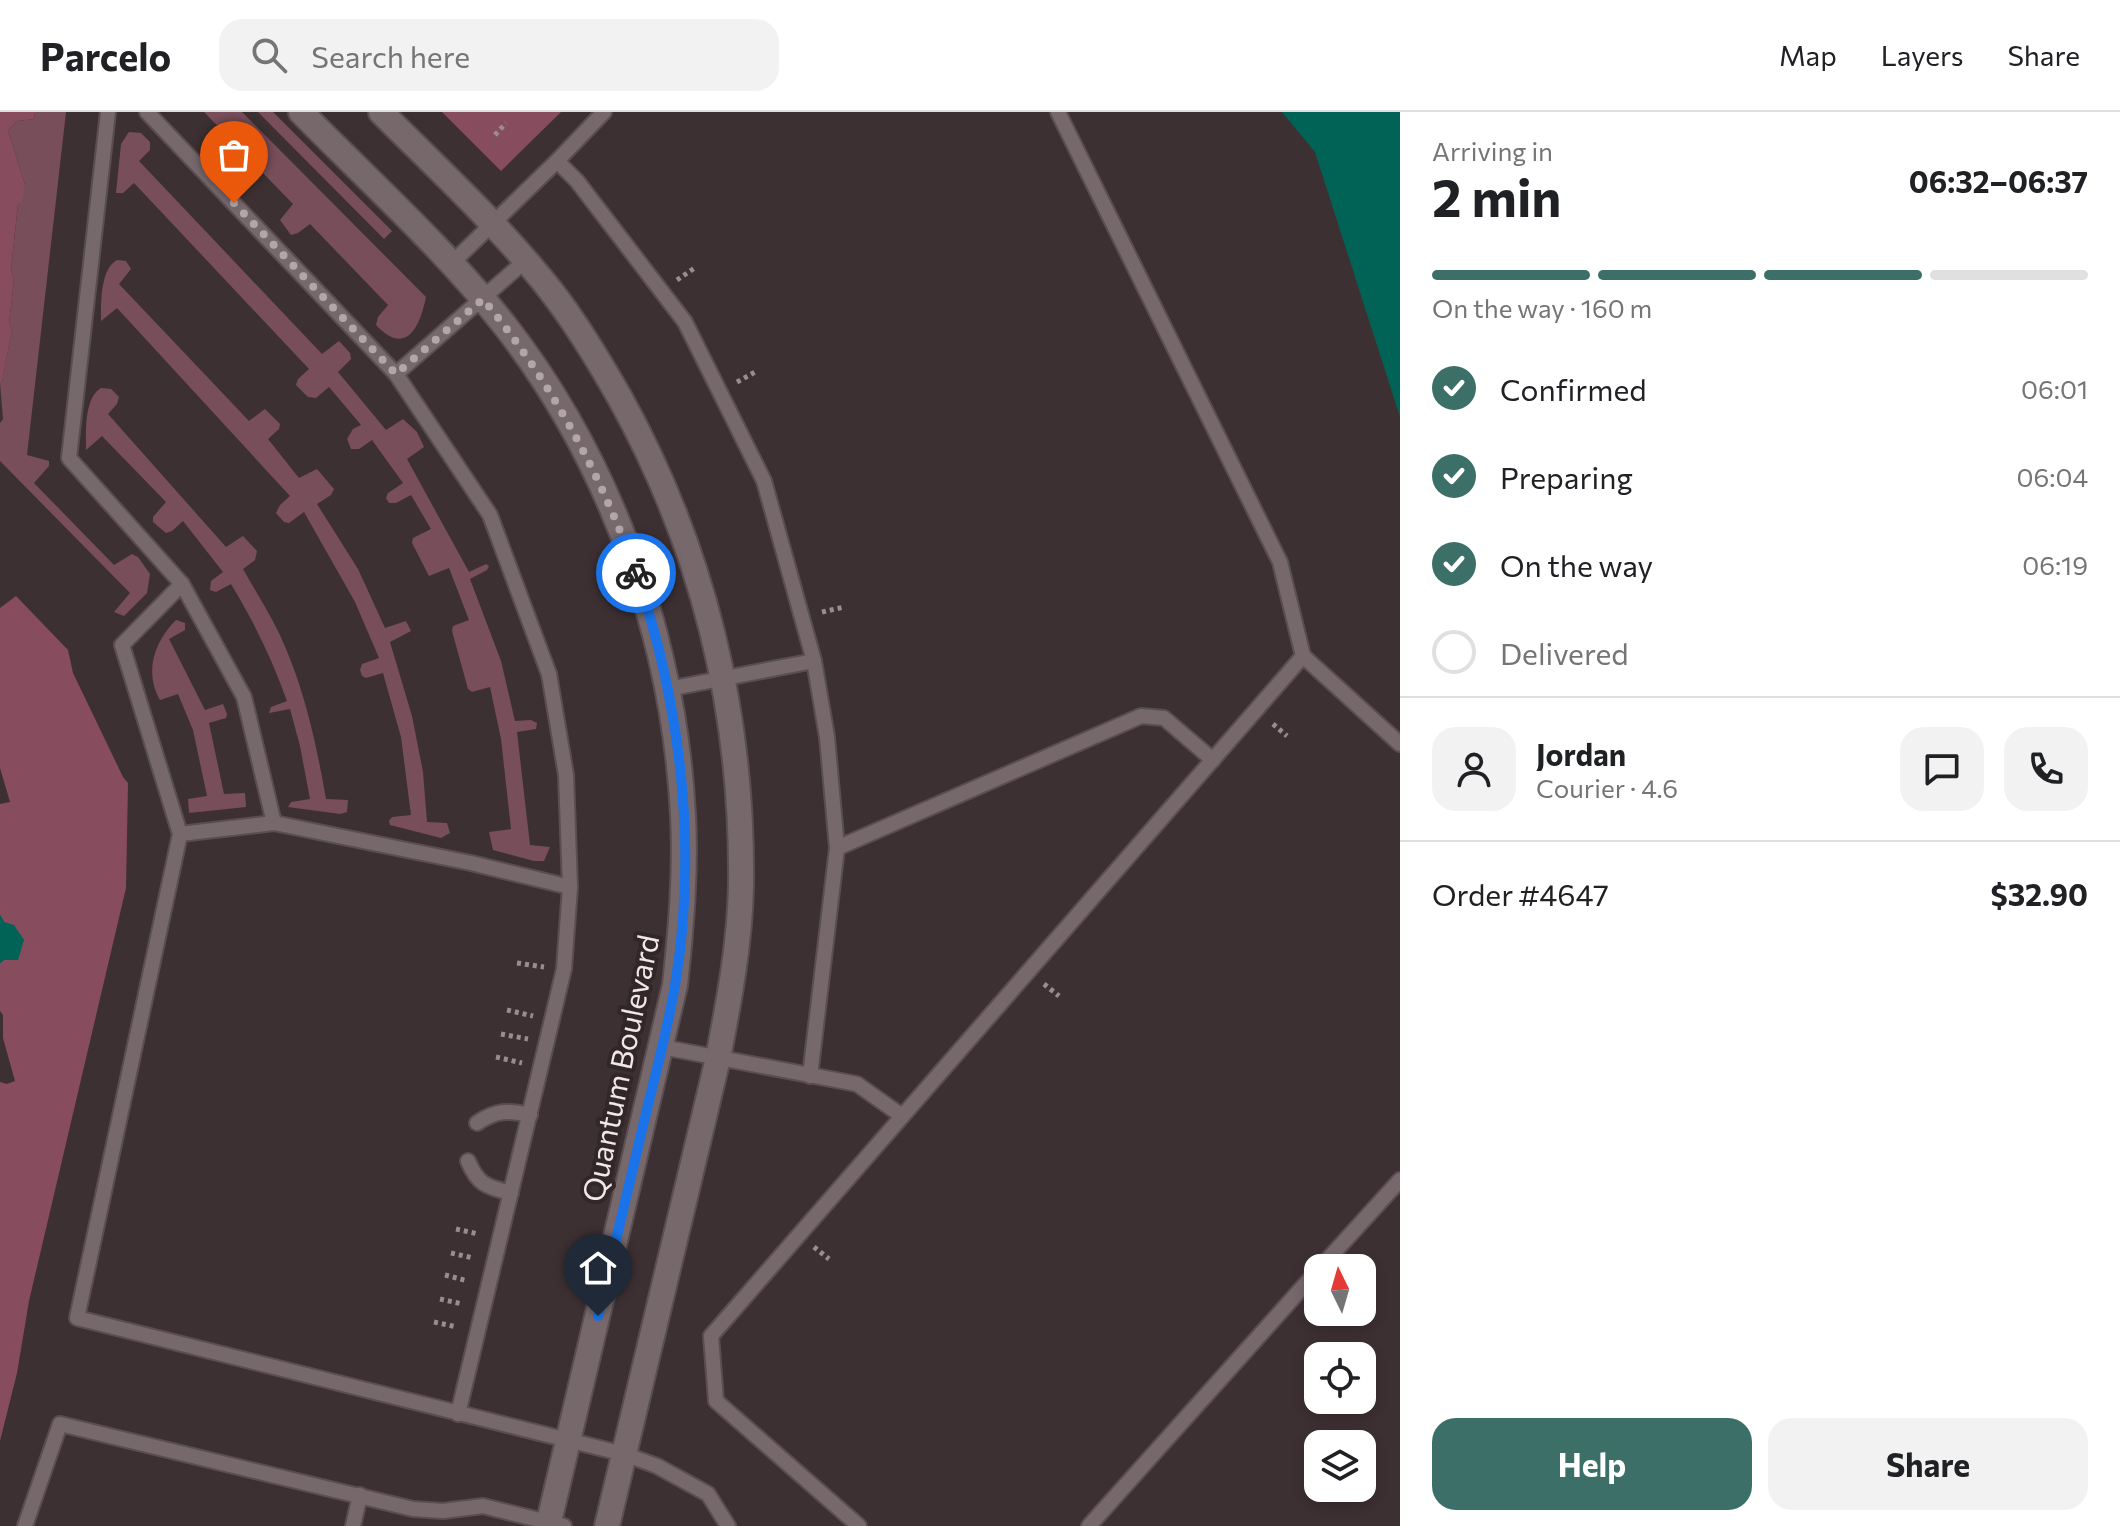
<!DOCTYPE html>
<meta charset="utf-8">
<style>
:root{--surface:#fff;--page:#f2f2f2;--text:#202124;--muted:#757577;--line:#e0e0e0;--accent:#3b6f68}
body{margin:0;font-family:Commissioner,sans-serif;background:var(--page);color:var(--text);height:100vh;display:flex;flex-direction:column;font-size:30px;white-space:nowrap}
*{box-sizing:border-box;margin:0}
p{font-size:26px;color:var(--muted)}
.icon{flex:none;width:44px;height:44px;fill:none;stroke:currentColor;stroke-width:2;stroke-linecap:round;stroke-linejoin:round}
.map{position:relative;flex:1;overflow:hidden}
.panel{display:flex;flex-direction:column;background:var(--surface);width:720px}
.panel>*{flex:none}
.needle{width:52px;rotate:355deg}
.fabs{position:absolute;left:1304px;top:1142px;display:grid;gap:16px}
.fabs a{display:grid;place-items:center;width:72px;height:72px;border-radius:16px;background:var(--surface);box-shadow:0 4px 12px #0003;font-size:40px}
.pin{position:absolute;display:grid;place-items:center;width:68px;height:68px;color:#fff;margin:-82px -34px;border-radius:50% 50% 50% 0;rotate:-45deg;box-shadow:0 0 8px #0007}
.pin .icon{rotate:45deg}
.courier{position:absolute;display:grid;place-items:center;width:80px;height:80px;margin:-40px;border:6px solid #1a73e8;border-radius:50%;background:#fff;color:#222;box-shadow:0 2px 10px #0007}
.headline em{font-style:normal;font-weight:700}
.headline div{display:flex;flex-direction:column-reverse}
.headline{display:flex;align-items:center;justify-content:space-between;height:136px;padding:0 32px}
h1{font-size:52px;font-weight:700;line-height:60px}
.bar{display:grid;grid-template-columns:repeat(4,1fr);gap:12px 8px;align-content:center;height:96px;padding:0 32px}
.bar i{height:10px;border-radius:6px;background:var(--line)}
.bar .selected{background:var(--accent)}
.bar p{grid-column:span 4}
.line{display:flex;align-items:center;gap:20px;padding:0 32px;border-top:2px solid var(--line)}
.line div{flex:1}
.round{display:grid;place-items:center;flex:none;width:84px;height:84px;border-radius:24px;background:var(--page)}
ol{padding:0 32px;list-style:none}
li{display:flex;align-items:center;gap:24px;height:88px}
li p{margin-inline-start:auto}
li .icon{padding:8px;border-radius:50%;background:var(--accent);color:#fff;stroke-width:4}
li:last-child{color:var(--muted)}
li i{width:44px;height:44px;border:4px solid var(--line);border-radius:50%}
.primary-button{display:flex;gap:16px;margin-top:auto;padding:16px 32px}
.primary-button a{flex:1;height:92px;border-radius:24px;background:var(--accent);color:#fff;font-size:32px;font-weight:700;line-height:92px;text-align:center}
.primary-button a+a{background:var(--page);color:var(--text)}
header{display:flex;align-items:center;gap:48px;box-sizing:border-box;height:112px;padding:0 40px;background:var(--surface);border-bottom:2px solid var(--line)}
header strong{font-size:38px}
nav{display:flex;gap:44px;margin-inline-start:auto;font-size:28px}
.search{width:560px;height:72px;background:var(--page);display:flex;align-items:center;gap:20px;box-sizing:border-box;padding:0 28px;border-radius:24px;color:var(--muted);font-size:30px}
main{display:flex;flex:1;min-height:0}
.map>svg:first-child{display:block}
</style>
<header>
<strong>Parcelo</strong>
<div class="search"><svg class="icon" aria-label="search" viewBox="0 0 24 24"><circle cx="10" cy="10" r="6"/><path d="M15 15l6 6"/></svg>Search here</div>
<nav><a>Map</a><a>Layers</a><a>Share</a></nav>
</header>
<main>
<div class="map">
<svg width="1400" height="1414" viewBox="0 0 1400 1414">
<rect width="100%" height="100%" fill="#3d3033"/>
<g fill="#774e5a">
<path d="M35 0H66L27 343 49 349V354L34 371 114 453 132 442 138 445 150 462 147 481 124 504 114 500 130 481 0 349V311L3 307 0 271 2 269 12 218 9 211 14 168 11 157 18 92 25 73 8 18 17 9 34 7Z"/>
<path d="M204 0H242L426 185C420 215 406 245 376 213L378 205 388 193 310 112 298 121 291 123 280 108 293 92Z"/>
<path d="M258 0H273L392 119 384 127Z"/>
<path d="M129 20 141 21 150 30V38L139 49 322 242 339 229 350 241 351 247 338 260 386 318 403 307 417 320 424 335 407 347 469 460 486 452 489 454 487 458 470 467 501 549 515 609 531 608 537 611 536 617 517 620 530 733 550 735 544 749H534L493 738 489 720 511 717 501 627 490 575 472 580 468 577 452 519 453 514 469 508 449 456 429 464 412 431 413 426 431 417 411 383 396 391H389L386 386 388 381 403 371 372 328 359 337H351L347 327 353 317 361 313 329 275 316 286 308 285 296 273 298 267 309 257 134 71 123 81H116L121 32Z"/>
<path d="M117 148 126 149 131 157 119 172 249 309 265 297 280 312 279 317 268 327 299 366 317 357 334 377 331 383 317 392 358 457 385 516 406 509 411 519 390 530 412 604 423 660 427 710 447 711 450 721 441 726 390 713 389 709 392 705 411 703 401 625 383 561 366 566 362 564 360 558 362 552 379 546 355 490 304 400 289 411 284 410 276 401 280 393 290 384 117 196 101 209C101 192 100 157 117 148Z"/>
<path d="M101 276 111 277 119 285 117 292 108 302 226 435 243 424 257 439 255 448 243 457C255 478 268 499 279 521 304 574 316 630 326 687L348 688 347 700 340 702 288 695 291 690 310 687 300 634 290 597 269 601 271 595 287 589C272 547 254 510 231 472L216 480 210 478 211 469 223 460 183 409 172 419 166 421 153 410V405L166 390 102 324 86 338C86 320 84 286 101 276Z"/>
<path d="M176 508 185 511V518L169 527 205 598 223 592 227 602 226 606 209 611 224 682 245 681 246 695 189 701 188 687 207 684 193 618 178 582 160 588C144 560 154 530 176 508Z"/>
</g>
<g fill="#874c5d">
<path d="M0 0H35L34 7 17 9 8 18 25 73 22 90 18 92 11 157 14 168 9 211 12 218 2 270 0 271Z"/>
<path d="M442 0H561L501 59Z"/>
<path d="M16 484 68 538 73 561 123 665 128 671 126 776 29 1189 17 1261 0 1329V970L7 972 15 969 3 926V903L0 899V851L4 848V810L0 803V692L10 690 0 656V496Z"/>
</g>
<g fill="#006356">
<path d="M1282 0H1400V305L1315 40Z"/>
<path d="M0 803 4 810 14 813 24 828 18 848H4L0 851Z"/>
</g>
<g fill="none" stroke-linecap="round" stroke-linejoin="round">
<defs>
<g id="lane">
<path d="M108 0 69 346 182 472 244 585 274 711"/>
<path d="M147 0 396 262 490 403 549 562 566 663 570 775 471 751 274 711 180 722"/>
<path d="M1058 0 1280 450 1303 544"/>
<path d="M557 49 604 0"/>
<path d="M452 151 557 49 577 69 685 210 764 369 814 549 827 625 837 736"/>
<path d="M396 262 525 149"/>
<path d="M182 472 122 533 180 722 77 1206 624 1342 657 1354 708 1382 728 1414"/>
<path d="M668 577 814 549"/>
<path d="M662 935 857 972 902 1004"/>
<path d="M810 964 837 736 1141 604 1164 606 1213 648"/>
<path d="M477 1011C496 998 508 998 530 1003"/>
<path d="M468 1049C478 1073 487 1075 511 1081"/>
<path d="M1320 1156 1400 1068"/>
<path d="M458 1302 564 857 570 775"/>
<path d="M25 1414 60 1312 413 1397 443 1399 483 1394 564 1414"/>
<path d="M353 1414 360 1383"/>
<path d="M859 1414 716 1289 711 1224 1303 544 1400 632"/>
<path d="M1089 1414 1318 1158"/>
</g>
<g id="secondary">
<path d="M301 0C370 70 445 137 506 215 613 353 674 530 683 703 686 760 681 817 675 873L548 1414"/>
<path d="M381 0C439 58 500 114 551 179 577 212 599 249 620 286 703 436 743 601 741 773 740 831 729 889 718 946L607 1414"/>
</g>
</defs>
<use href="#lane" stroke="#594e51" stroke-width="18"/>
<use href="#secondary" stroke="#594e51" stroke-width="28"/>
<g stroke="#988d90" stroke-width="5" stroke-dasharray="4 4" stroke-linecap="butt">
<path d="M495 23 506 11"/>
<path d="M677 168 696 155"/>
<path d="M737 270 757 259"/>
<path d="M822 500 844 495"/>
<path d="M1273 612 1287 624"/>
<path d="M517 851 544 855"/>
<path d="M1044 872 1059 884"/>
<path d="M507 898 533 904"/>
<path d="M501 922 528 927"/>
<path d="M496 945 522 951"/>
<path d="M456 1117 478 1122"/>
<path d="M814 1135 829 1147"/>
<path d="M451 1141 473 1146"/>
<path d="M445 1163 468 1169"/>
<path d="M440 1187 462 1192"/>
<path d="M434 1210 457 1215"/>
</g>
<use href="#lane" stroke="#77686c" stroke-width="14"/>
<use href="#secondary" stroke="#77686c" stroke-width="24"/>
</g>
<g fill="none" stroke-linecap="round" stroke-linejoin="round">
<path stroke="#b1a7a9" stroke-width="8" stroke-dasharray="0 14.4" d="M234 91 396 262 483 187C550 268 601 362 636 461"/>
<path stroke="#1a73e8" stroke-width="10" d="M598 1204C614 1135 631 1066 647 997 657 956 668 915 675 873 698 737 681 591 636 461"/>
</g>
<g text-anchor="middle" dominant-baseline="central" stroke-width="8" stroke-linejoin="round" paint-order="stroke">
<g font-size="30" fill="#f0e7e9" stroke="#332629">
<text transform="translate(619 956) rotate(-78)">Quantum Boulevard</text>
</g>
</g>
</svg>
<div class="fabs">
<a><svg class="needle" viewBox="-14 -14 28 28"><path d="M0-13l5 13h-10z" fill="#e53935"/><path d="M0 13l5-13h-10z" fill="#757577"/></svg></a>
<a><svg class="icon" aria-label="locate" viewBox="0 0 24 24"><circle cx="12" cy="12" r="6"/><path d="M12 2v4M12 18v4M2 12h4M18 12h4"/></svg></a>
<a><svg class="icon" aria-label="layers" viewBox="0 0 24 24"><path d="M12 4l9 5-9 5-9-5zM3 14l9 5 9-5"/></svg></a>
</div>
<div class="pin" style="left:234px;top:91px;background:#ea580c"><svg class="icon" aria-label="bag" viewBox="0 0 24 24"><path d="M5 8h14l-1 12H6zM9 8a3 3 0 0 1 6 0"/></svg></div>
<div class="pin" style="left:598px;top:1204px;background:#1f2937"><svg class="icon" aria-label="home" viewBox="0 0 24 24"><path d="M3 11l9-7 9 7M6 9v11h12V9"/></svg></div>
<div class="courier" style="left:636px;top:461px"><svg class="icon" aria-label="bike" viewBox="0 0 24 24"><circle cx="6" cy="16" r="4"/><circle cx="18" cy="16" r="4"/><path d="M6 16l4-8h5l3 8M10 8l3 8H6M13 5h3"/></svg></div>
</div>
<section class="panel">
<div class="headline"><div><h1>2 min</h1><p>Arriving in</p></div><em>06:32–06:37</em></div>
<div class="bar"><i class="selected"></i><i class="selected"></i><i class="selected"></i><i></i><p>On the way · 160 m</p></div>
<ol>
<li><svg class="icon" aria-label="check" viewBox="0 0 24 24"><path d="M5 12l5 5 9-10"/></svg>Confirmed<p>06:01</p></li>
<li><svg class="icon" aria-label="check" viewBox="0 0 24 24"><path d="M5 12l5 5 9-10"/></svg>Preparing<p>06:04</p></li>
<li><svg class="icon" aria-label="check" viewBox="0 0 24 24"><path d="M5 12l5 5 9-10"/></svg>On the way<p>06:19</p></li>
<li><i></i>Delivered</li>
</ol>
<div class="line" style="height:144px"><a class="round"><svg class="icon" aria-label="person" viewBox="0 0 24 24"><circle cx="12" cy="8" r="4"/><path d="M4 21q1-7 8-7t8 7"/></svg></a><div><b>Jordan</b><p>Courier · 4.6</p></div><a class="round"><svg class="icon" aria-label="chat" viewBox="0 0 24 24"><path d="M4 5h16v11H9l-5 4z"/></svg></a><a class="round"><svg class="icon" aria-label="phone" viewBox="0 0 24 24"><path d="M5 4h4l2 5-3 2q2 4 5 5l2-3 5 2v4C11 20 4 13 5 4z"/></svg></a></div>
<div class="line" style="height:104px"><div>Order #4647</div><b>$32.90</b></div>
<div class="primary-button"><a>Help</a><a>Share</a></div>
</section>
</main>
